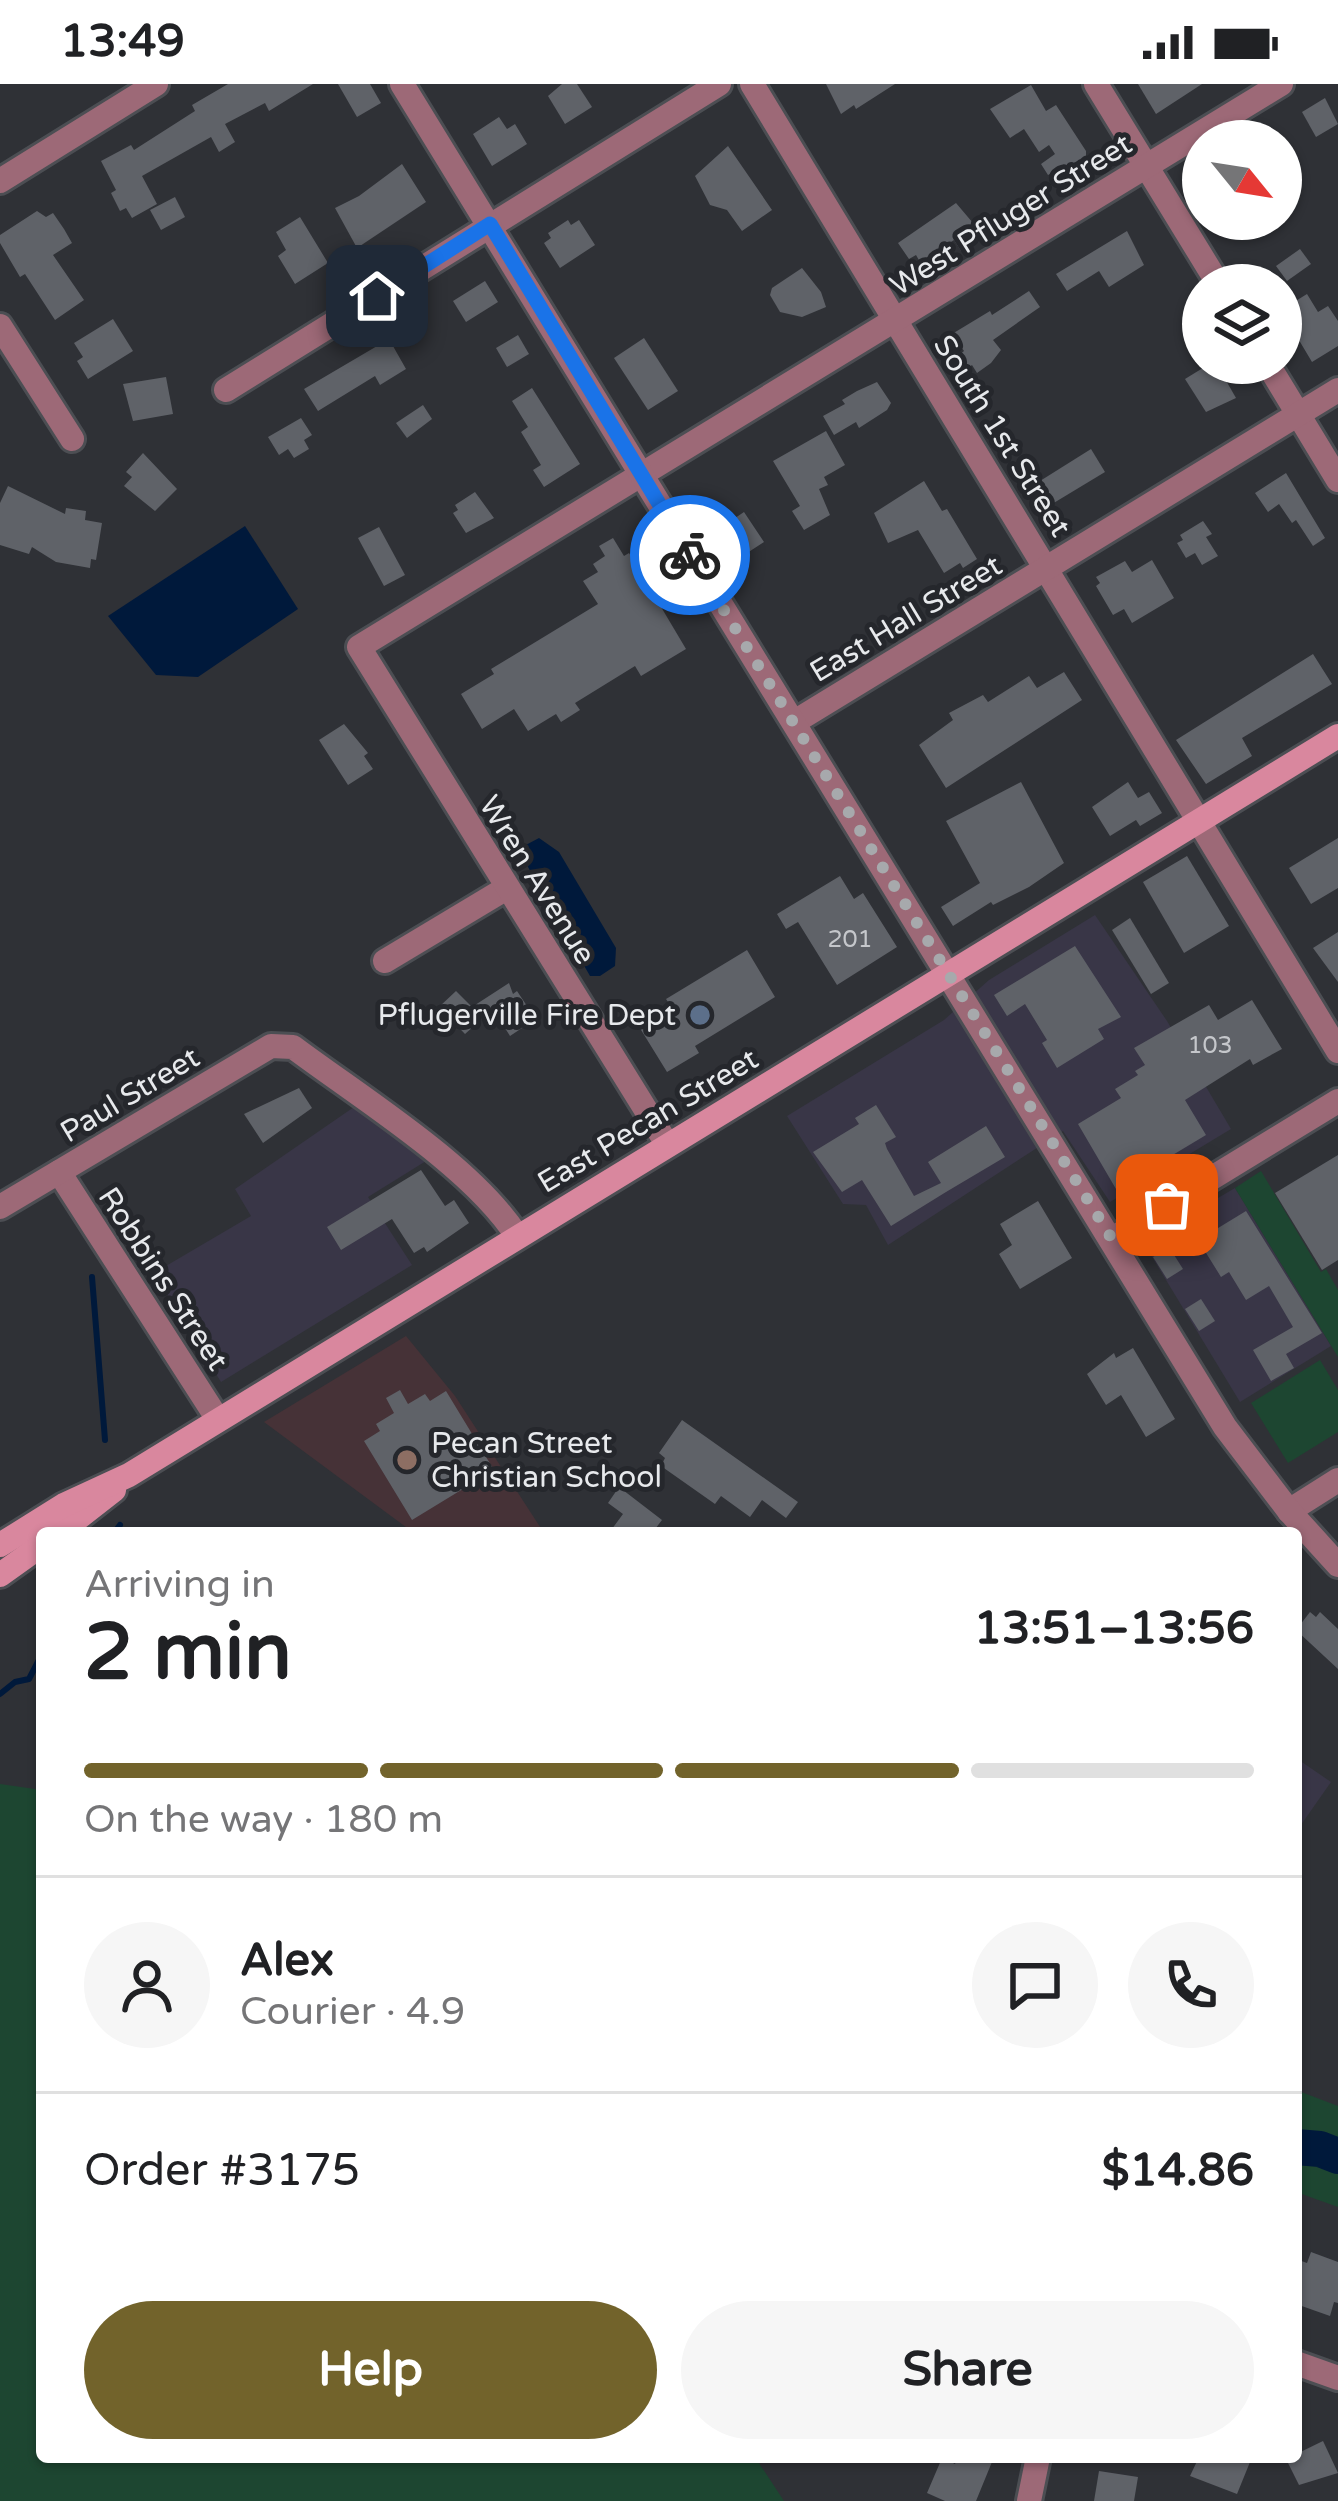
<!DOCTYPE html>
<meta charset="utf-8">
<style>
:root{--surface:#fff;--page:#f6f6f6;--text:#202124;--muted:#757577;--line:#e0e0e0;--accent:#72632b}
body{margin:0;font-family:"Varela Round",sans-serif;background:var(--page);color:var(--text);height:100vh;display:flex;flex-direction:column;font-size:45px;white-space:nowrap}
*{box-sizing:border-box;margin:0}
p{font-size:39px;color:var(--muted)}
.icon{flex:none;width:66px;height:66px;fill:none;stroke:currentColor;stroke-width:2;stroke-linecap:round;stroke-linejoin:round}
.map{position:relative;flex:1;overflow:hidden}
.details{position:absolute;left:36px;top:1443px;width:1266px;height:936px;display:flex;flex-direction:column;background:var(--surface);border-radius:12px;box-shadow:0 3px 9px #0004}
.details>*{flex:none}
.needle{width:78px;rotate:120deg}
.tools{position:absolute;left:1182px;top:36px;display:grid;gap:24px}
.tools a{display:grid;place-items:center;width:120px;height:120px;border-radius:50%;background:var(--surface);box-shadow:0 3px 9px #0004;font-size:60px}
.pin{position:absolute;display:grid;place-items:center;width:102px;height:102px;color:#fff;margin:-51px;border-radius:24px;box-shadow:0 6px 18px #0006}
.courier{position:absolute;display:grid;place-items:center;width:120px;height:120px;margin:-60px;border:9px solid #1a73e8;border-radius:50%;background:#fff;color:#222;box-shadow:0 3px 15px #0007}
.head em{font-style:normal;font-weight:700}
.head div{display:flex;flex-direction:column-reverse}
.head{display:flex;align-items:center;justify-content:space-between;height:204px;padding:0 48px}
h1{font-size:78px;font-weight:700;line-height:90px}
.bar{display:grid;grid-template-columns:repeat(4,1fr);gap:18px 12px;align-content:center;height:144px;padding:0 48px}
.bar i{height:15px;border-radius:9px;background:var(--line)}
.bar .selected{background:var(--accent)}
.bar p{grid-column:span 4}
.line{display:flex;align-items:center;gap:30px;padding:0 48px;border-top:3px solid var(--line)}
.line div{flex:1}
.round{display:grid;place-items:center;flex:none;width:126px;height:126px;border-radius:63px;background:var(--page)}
.cta{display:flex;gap:24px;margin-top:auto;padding:24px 48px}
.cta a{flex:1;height:138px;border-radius:72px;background:var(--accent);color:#fff;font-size:48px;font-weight:700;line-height:138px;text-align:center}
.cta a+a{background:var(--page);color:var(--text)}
.status{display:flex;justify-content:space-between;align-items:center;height:84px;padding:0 60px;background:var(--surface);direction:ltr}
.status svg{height:33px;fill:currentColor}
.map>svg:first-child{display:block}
</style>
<div class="status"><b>13:49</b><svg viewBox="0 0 49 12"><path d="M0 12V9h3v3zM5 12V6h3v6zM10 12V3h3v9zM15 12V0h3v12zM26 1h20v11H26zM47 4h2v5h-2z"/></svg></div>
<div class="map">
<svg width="1338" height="2417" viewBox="0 0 1338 2417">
<rect width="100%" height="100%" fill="#2f3136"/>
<g fill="#393647">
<path d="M1095 831 1167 937 1231 1045 1110 1118 1063 1047 888 1161 866 1121 843 1120 787 1032 944 936 989 896Z"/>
<path d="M354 1023 426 1077 368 1113 412 1181 221 1298 154 1189 251 1132 235 1105Z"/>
<path d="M1235 1104 1331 1262 1240 1318 1143 1158Z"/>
<path d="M1296 1674 1331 1698 1296 1748Z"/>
</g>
<path fill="#463237" d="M406 1252 455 1312 544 1449H414L264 1338Z"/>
<g fill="#1d4631">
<path d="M1261 1087 1321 1188 1326 1185 1338 1206V1273L1235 1104Z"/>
<path d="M1320 1276 1338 1306V1348L1288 1379 1251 1319Z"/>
<path d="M0 1700 42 1706V2373H755L784 2417H0Z"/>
<path d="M1296 2006 1338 2022V2123L1296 2108Z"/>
</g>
<g fill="#00193b">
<path d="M245 442 298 525 198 593 156 591 108 532Z"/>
<path d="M539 754 559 768 616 864 615 882 600 892H590L528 783 522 763Z"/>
</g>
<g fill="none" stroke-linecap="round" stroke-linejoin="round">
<g stroke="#00193b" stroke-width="6">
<path d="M92 1193 105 1356"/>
<path d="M114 1449 120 1441"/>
<path d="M0 1610 15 1598 29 1595 42 1570"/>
</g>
<path stroke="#00193b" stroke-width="36" d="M1296 2063 1320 2065 1338 2072"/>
</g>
<g fill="#5f6268">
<path d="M228 0H313L269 27 265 19 225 40 235 58 219 68 211 53 142 92 157 120 132 134 126 124 120 127 111 109 116 106 101 77 131 61 134 66 195 27 192 21Z"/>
<path d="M338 0H370L381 19 357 33Z"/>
<path d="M562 0H577L592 23 565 40 548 12Z"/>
<path d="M826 0H895L856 25 854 21 841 30Z"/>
<path d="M1138 0H1202L1156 30Z"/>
<path d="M1031 1 1046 27 1056 21 1086 67V73L1048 91 1041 80 1055 70 1049 61 1039 68 1024 45 1010 54 990 25Z"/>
<path d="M1325 14 1338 40 1316 53 1302 28Z"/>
<path d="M499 33 507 45 515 40 527 60 492 82 473 50Z"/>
<path d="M728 62 772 126 742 147 727 126 710 121 695 92Z"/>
<path d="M402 80 426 118 357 164 335 124 359 112Z"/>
<path d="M175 113 185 133 161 146 150 126Z"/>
<path d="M956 119 984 152 961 167 954 156 920 178 916 171 909 175 898 159Z"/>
<path d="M37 127 46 133 53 129 64 145 72 159 53 171 84 216 55 236 25 190 20 193 0 159V151Z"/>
<path d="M300 133 328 179 295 200 278 172 286 166 276 148Z"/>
<path d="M568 136 571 141 579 136 595 161 560 184 544 159 551 154 548 149Z"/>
<path d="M1127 147 1144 181 1109 203 1099 187 1067 207 1056 190Z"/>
<path d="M1300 165 1311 180 1287 197 1276 182Z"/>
<path d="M802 184 821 208 826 223 802 233 780 228 770 211 772 204Z"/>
<path d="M485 197 498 218 466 238 453 217Z"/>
<path d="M1029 207 1040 223 993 256 1001 266 991 279 977 289 972 281 967 285 958 272 964 267 952 250 990 227 992 231Z"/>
<path d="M1307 210 1318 228 1328 222 1338 237V262L1312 278 1281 226Z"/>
<path d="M113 235 133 267 88 295 77 277 83 273 74 259Z"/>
<path d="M518 251 529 270 507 283 496 264Z"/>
<path d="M644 254 678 307 648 326 614 274Z"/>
<path d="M389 255 406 285 380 301 375 292 318 327 304 305Z"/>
<path d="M1211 279H1216L1236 314 1206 328 1185 295Z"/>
<path d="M166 293 173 330 133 337 123 300Z"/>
<path d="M877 298 891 319 887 326 859 344 856 338 834 351 823 332 845 320 842 316 857 307Z"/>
<path d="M532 304 580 380 544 403 533 386 541 381 521 348 528 343 512 317Z"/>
<path d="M423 321 432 335 407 354 396 339Z"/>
<path d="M301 334 312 351 304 356 309 365 294 374 288 365 279 371 268 353Z"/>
<path d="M826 347 845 381 824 393 828 401 819 405 830 431 804 446 792 427 800 422 773 377Z"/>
<path d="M1091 365 1105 388 1052 420 1040 397Z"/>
<path d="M143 369 177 405 155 427 124 402 132 393 126 388Z"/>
<path d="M1286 389 1325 454 1313 462 1296 436 1292 439 1279 420 1268 428 1255 409Z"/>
<path d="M924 397 942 427 947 425 977 475 963 484 960 479 944 489 918 446 888 459 874 429Z"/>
<path d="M8 402 65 430 66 424 86 427 85 436 102 439 96 476 91 475 90 484 56 478 32 463 29 470 0 461V419Z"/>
<path d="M475 408 494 434 466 449 453 429 458 426 455 421Z"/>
<path d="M744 428 764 458 744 471 727 453 733 449 726 440Z"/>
<path d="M1203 437 1212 450 1206 453 1218 472 1202 481 1195 469 1186 474 1177 459 1183 456 1180 451Z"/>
<path d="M379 443 405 491 384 502 358 454Z"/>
<path d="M613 454 624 472 629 469 686 565 641 592 635 582 575 619 580 626 561 638 556 630 528 647 514 625 482 645 461 610 494 590 491 585 598 520 583 497 598 488 593 480 605 472 599 462Z"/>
<path d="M1152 476 1174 514 1132 539 1124 525 1113 531 1096 502 1100 499 1096 493 1125 477 1132 488Z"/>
<path d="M1313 570 1332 600 1242 654 1252 672 1206 700 1176 656Z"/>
<path d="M1064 588 1082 616 946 704 919 661 953 636 949 629 983 611 988 618 1029 592 1037 604Z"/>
<path d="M344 640 368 669 364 672 373 685 348 701 319 656Z"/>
<path d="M1021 698 1064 779 1029 803 993 821 991 818 953 842 941 823 980 799 946 737Z"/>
<path d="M1128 698 1138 714 1149 708 1162 729 1140 742 1136 736 1110 752 1092 723Z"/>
<path d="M1338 754V804L1311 820 1289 784Z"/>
<path d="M1187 772 1229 842 1184 869 1143 798Z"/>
<path d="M840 792 854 815 863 809 897 863 837 901 798 838 786 845 777 830Z"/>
<path d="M1130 834 1169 899 1151 910 1112 846Z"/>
<path d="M1338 848V898L1313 864Z"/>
<path d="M1075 862 1121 933 1098 945 1104 955 1057 984 1042 959 1047 956 1025 920 1007 932 994 911Z"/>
<path d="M747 866 775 913 695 962 699 969 667 988 638 941 670 921 666 915Z"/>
<path d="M509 899 513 910 517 907 529 925 524 928 531 938 510 952 493 925 465 950 439 923 456 907 472 923Z"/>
<path d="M1252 916 1282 965 1253 981 1250 975 1185 1016 1206 1051 1116 1105 1078 1040 1121 1014 1115 1005 1138 991 1135 987 1145 981 1134 964 1209 921 1218 936Z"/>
<path d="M299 1004 312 1024 263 1059 244 1030Z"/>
<path d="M876 1021 896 1053 885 1059 887 1065 914 1112 941 1099 928 1078 986 1042 1005 1073 946 1108 943 1102 946 1108 891 1142 862 1096 842 1108 813 1068 859 1040 855 1034Z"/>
<path d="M1338 1071V1176L1322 1186 1275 1109Z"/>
<path d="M421 1086 445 1122 454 1116 469 1139 427 1168 424 1163 414 1169 392 1135 341 1166 327 1143Z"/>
<path d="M1038 1117 1072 1174 1020 1205 999 1170 1012 1161 1000 1140Z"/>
<path d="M1246 1127 1322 1249 1286 1270 1294 1284 1271 1297 1253 1266 1293 1243 1269 1202 1246 1216 1229 1188 1221 1193 1203 1164 1210 1160 1205 1152Z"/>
<path d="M1169 1163 1183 1185 1167 1195 1153 1173Z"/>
<path d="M1201 1215 1215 1237 1199 1247 1185 1225Z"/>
<path d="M1133 1264 1175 1335 1146 1353 1121 1311 1106 1321 1087 1290 1114 1269 1116 1274Z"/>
<path d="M400 1306 408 1320 425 1310 430 1317 446 1307 494 1386 412 1436 364 1357 380 1347 376 1340 394 1329 386 1314Z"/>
<path d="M682 1336 798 1418 786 1434 762 1416 750 1433 721 1412 715 1420 661 1382 665 1374 659 1369Z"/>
<path d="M619 1403 662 1436 652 1449H609L623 1430 608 1419Z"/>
<path d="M1310 1528 1316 1533 1320 1528 1338 1545V1585L1296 1546Z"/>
<path d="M1311 2168 1338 2178V2219L1334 2218 1330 2232 1296 2220V2175L1307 2179Z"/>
<path d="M1323 2357 1338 2389 1299 2401 1286 2375Z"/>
<path d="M958 2373H994L976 2417H945L927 2409 942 2374 955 2380Z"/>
<path d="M1199 2373H1238L1250 2378 1237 2410 1190 2392Z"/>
<path d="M1099 2387 1138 2393 1134 2417H1094Z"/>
</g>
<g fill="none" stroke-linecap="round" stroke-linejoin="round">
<defs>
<g id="minor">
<path d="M752 0 1338 967"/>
<path d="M1096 0 1219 201"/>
<path d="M0 97 156 0"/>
<path d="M0 242 72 355"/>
<path d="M1267 279 1338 396"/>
<path d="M226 306 719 0"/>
<path d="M796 637 1338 306"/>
<path d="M385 877 505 805"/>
<path d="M667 1060 359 563 1281 0"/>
<path d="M59 1088 217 1334"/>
<path d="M0 1123 271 962 293 963C361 1014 472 1082 517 1152"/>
<path d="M1112 1155 1338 1017"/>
<path d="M1289 1427 1338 1396"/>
<path d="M1296 2279 1338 2294"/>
<path d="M1029 2417 1038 2373"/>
</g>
<path id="tertiary" d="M402 0 1225 1343 1289 1427 1338 1481"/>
<g id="secondary">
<path d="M59 1449 114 1406"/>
<path d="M0 1461 64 1421 129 1391 1338 652"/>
<path d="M0 1491 42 1461"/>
</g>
</defs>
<use href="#minor" stroke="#4c4e53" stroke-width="30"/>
<use href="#tertiary" stroke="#4c4e53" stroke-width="30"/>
<use href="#secondary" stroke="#4c4e53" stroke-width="30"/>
<use href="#minor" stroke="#9d6977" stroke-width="24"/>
<use href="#tertiary" stroke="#9d6977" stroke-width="24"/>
<use href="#secondary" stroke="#d9879e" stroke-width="24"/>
</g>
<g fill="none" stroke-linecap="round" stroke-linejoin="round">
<path stroke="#a7a9ac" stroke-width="12" stroke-dasharray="0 21.6" d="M690 471 1112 1155 1167 1121"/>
<path stroke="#1a73e8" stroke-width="15" d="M377 212 490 140 690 471"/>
</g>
<circle fill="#5c6f8a" stroke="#25272c" stroke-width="4.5" cx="700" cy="931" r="12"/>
<circle fill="#8d6e63" stroke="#25272c" stroke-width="4.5" cx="407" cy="1376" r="12"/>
<g text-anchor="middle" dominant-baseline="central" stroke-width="10" stroke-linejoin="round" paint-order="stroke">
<g font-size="24" fill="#c5c7cb">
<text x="850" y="855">201</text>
<text x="1210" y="961">103</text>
</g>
<g font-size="30" fill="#e7e9ec" stroke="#25272c">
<text transform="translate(1011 131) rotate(-32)">West Pfluger Street</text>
<text transform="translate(1002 352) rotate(58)">South 1st Street</text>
<text transform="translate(906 535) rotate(-31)">East Hall Street</text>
<text transform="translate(537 796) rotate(58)">Wren Avenue</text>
<text transform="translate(130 1011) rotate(-31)">Paul Street</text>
<text transform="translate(648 1037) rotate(-31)">East Pecan Street</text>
<text transform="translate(163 1195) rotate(57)">Robbins Street</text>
</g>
<g font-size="30" fill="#e7e9ec" stroke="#25272c" text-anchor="end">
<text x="676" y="931">Pflugerville Fire Dept</text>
<text x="431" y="1359" text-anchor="start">Pecan Street<tspan x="431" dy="34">Christian School</tspan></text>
</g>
</g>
</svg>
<div class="tools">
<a><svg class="needle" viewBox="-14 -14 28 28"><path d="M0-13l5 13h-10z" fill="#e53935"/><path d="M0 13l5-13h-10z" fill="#757577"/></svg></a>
<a><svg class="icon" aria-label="layers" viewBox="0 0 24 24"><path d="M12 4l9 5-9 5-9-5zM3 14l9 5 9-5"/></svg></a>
</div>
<div class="pin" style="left:1167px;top:1121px;background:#ea580c"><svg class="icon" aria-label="bag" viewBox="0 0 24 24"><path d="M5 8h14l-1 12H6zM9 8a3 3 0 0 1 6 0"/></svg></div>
<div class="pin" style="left:377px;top:212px;background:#1f2937"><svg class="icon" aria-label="home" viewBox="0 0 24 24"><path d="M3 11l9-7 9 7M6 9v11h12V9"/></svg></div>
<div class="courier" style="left:690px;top:471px"><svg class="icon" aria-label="bike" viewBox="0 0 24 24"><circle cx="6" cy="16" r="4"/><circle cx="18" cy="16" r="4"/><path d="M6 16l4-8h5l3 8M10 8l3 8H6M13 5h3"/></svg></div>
<section class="details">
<div class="head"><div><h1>2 min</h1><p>Arriving in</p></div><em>13:51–13:56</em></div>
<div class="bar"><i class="selected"></i><i class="selected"></i><i class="selected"></i><i></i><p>On the way · 180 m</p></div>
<div class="line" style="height:216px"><a class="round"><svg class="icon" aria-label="person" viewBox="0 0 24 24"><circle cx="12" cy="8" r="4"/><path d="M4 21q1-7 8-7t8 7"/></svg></a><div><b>Alex</b><p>Courier · 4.9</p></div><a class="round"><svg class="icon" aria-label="chat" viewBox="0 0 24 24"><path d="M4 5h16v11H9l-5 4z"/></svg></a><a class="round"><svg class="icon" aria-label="phone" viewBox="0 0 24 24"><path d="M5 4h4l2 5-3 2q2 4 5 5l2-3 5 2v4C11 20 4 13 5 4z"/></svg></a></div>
<div class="line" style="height:156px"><div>Order #3175</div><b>$14.86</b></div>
<div class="cta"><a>Help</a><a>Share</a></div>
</section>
</div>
